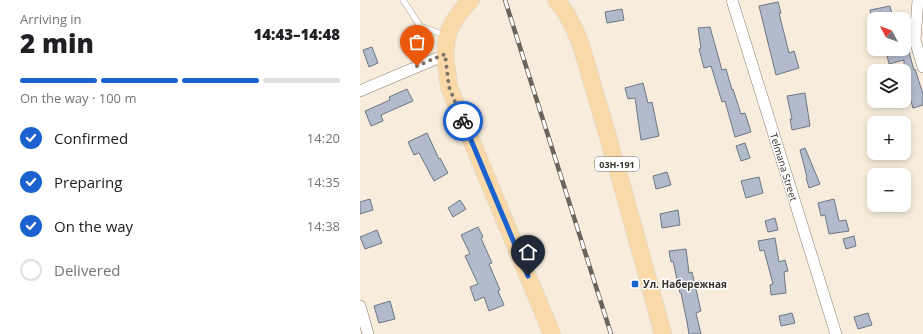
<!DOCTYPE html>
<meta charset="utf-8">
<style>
:root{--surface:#fff;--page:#f2f2f2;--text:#202124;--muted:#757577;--line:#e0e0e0;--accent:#1c62ce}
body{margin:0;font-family:"Open Sans",sans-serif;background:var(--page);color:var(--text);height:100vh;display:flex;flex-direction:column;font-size:15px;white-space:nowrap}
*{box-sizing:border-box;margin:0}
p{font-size:13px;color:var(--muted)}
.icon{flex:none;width:22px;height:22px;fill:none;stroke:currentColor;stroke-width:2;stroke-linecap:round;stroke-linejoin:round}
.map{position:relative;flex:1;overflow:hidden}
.sheet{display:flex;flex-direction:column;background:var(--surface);width:360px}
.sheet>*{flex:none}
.needle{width:26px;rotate:311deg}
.buttons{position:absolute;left:507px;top:12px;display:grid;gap:8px}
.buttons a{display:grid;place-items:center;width:44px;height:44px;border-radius:8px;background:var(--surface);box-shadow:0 2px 6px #0003;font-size:20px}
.pin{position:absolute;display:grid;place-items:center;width:34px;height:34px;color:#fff;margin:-41px -17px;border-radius:50% 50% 50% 0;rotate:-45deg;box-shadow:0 0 4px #0007}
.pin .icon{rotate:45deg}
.courier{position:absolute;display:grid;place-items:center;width:40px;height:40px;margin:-20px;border:3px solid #1c62ce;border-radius:50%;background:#fff;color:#222;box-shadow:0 1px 5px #0007}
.headline em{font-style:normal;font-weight:800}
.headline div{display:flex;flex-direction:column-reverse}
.headline{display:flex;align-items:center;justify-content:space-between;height:68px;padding:0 20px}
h1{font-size:26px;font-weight:800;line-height:30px}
.bar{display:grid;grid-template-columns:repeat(4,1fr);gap:6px 4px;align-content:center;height:48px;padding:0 20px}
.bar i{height:5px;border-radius:3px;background:var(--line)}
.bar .active{background:var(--accent)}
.bar p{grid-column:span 4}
ol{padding:0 20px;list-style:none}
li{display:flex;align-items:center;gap:12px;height:44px}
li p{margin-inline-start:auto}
li .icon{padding:4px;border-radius:50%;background:var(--accent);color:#fff;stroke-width:4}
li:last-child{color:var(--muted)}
li i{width:22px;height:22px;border:2px solid var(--line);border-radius:50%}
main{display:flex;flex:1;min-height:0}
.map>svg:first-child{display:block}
</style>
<main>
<section class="sheet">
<div class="headline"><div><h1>2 min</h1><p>Arriving in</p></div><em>14:43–14:48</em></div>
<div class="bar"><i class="active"></i><i class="active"></i><i class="active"></i><i></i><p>On the way · 100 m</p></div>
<ol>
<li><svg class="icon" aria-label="check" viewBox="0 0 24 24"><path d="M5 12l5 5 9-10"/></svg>Confirmed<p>14:20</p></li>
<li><svg class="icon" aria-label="check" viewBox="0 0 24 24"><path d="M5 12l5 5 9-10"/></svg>Preparing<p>14:35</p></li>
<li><svg class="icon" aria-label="check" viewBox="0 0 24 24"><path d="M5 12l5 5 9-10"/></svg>On the way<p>14:38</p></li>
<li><i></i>Delivered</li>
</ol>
</section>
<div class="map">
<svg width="563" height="334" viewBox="0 0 563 334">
<rect width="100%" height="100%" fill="#f8eddc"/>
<g fill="#b1bbcb" stroke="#6c7684">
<path d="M418 2 421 13H419L429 53 434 51 439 68 416 75 399 6Z"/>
<path d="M530 6 533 19H512L510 10Z"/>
<path d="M262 9 264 20 247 23 245 12Z"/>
<path d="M350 27 362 70 366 69 372 90 373 89 381 114 385 113 391 132 375 137 365 101 362 102 351 66 344 68 339 49 341 48 338 28Z"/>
<path d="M547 45 554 70 555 69 563 94V105L553 108 546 85 544 86V60L529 64 526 52 539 49H544V46Z"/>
<path d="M12 47 18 63 9 67 3 50Z"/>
<path d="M283 83 288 103 292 102 299 136 281 140 275 98 268 99 265 88Z"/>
<path d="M47 89 53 101 21 115 23 121 11 126 5 111 30 100 29 97Z"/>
<path d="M445 93 450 126 432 130 430 119H432L427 96Z"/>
<path d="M67 133 79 159 80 158 88 173 74 181 59 153 54 155 48 142Z"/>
<path d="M385 143 390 158 381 161 376 146Z"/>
<path d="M445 148 460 184 449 188 446 178 447 177 440 150Z"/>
<path d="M307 172 311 185 296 189 293 176Z"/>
<path d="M399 177 403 193 386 198 381 181Z"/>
<path d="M10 199 13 210 0 214V202Z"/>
<path d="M474 199 479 221 486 220 489 231 469 234 465 215 461 216 458 203Z"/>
<path d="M100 200 106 209 93 217 88 208Z"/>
<path d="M318 210 320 225 302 228 300 214Z"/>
<path d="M415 218 418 230 408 232 405 221Z"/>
<path d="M118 227 123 237 121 238 132 263 129 264 140 290 138 291 144 305 129 311 124 297 115 301 110 287 118 284 105 256 110 254 101 235Z"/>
<path d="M17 230 22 243 5 249 0 237Z"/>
<path d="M494 236 496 246 486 249 483 239Z"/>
<path d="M415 238 419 262 425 260 428 271 424 272 426 293 411 295 410 285 413 284 404 250 400 251 398 241Z"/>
<path d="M326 249 329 273 332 272 341 311 336 313 341 334H329L327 322 321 293H320L313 261 311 262 309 251Z"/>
<path d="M30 301 35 319 19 323 14 306Z"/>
<path d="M432 313 435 323 421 326 419 316Z"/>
<path d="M508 313 512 325 498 329 494 317Z"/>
</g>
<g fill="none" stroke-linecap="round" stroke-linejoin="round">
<defs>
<path id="lane" d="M43 0 60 26 85 35"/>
<g id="street">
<path d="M372 0 476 334"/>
<path d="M558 0 555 40 563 67"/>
<path d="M0 91 85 55"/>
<path d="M0 306 8 334"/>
</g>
<g id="primary">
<path d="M111 0C80 31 84 47 89 87L192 334"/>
<path d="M196 0C221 28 227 69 238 103 261 180 282 257 303 334"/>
</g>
</defs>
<use href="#lane" stroke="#897e70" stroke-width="6"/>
<use href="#street" stroke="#897e70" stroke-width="12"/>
<use href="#primary" stroke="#d7d6d5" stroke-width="18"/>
<use href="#lane" stroke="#fff" stroke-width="5.5"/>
<use href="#street" stroke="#fff" stroke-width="11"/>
<use href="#primary" stroke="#fad9a8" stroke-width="17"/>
<defs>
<path id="rail" d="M145 0 251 334"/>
</defs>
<use href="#rail" stroke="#6a645b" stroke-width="4.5"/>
<use href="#rail" stroke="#fff" stroke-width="3" stroke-dasharray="9" stroke-linecap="butt"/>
</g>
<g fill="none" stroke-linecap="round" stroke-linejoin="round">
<path stroke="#797369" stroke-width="4" stroke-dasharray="0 7.2" d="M57 66 85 54 89 87 103 121"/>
<path stroke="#1c62ce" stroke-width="5" d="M103 121 168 276"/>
</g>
<rect fill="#1c62ce" stroke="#fff" stroke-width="1.5" x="271" y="280" width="8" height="8" rx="2"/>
<g text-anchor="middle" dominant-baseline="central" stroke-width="3" stroke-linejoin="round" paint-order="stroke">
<rect fill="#fff" stroke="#726f6b" stroke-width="1" x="235" y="157" width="44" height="14" rx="3"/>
<g font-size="9" font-weight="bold" fill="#35312b">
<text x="257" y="164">03Н-191</text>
</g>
<g font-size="10" fill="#35312b" stroke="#fff">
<text transform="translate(424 167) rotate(73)">Telmana Street</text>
</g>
<g font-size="10" font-weight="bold" fill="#35312b" stroke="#fff" text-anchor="start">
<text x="283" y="284">Ул. Набережная</text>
</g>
</g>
</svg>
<div class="buttons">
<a><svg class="needle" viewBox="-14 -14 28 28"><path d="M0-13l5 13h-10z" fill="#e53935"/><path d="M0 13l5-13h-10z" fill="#757577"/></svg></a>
<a><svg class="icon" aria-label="layers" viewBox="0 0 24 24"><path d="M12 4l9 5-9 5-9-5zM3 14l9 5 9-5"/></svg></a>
<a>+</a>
<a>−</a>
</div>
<div class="pin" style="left:57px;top:66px;background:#ea580c"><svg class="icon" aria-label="bag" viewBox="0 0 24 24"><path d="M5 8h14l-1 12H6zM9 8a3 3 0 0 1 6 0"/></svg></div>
<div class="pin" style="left:168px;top:276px;background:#1f2937"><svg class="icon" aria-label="home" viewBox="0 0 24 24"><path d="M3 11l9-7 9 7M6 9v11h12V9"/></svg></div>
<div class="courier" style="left:103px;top:121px"><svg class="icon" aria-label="bike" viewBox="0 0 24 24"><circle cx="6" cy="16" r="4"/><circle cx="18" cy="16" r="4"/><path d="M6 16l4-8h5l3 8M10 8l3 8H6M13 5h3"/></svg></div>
</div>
</main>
